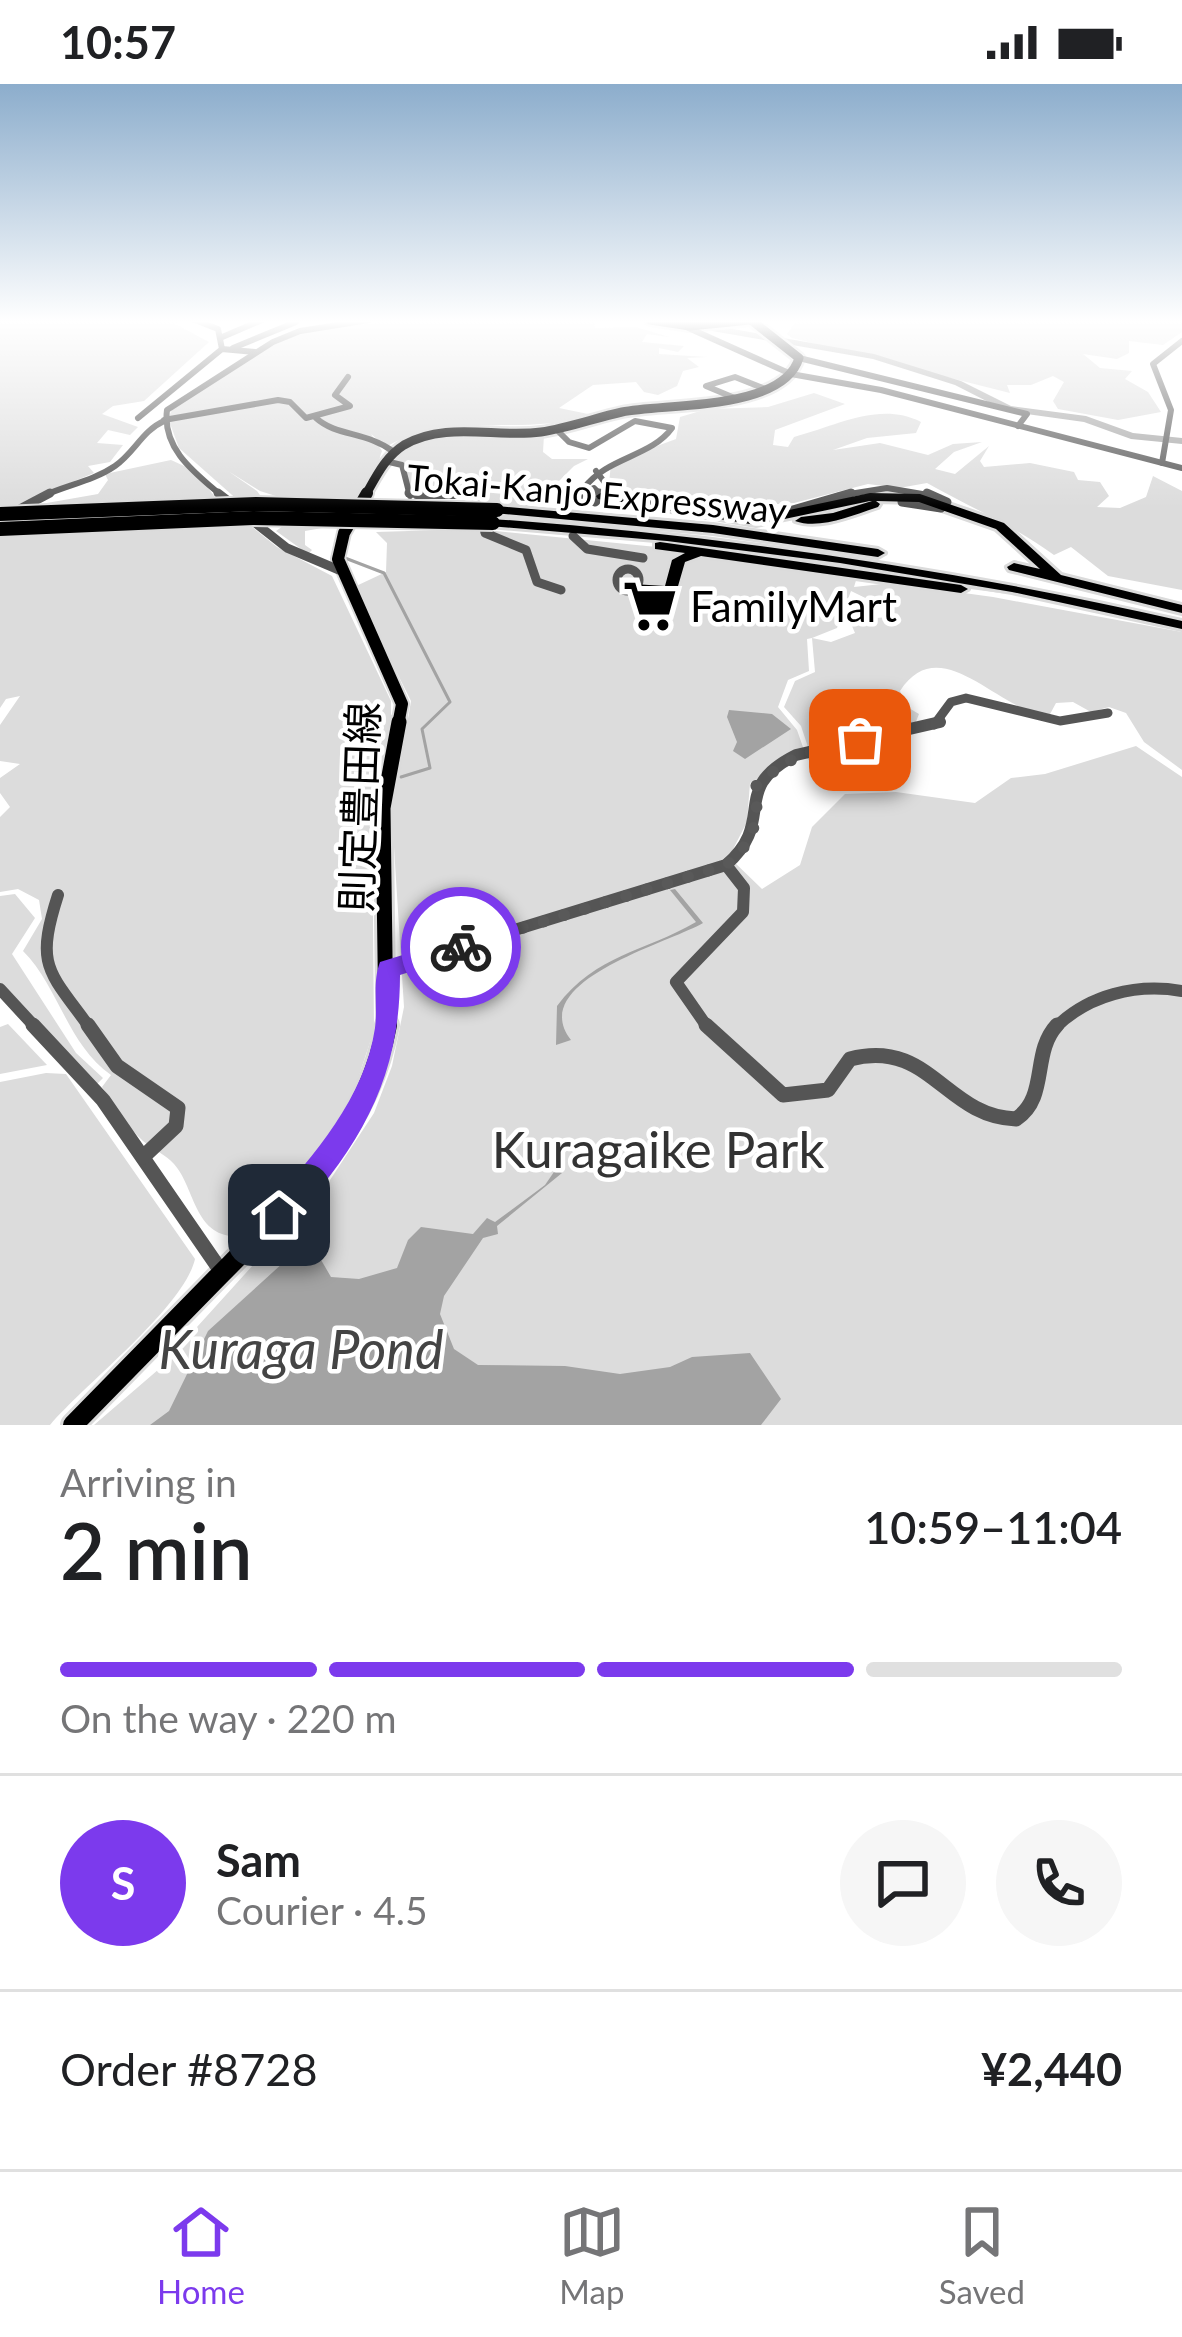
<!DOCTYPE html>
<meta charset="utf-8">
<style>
:root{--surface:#fff;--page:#f6f6f6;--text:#202124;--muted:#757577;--line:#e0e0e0;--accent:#7c3aed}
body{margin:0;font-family:Lato,"Noto Sans JP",sans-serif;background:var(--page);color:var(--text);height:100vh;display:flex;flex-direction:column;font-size:45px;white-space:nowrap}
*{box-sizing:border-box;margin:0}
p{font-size:39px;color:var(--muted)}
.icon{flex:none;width:66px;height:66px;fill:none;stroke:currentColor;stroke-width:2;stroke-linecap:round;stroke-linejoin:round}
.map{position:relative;height:1341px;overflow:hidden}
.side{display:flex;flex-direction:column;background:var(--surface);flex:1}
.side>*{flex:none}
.pin{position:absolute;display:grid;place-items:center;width:102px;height:102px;color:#fff;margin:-51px;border-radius:24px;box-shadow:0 6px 18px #0006}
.courier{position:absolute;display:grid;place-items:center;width:120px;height:120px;margin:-60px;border:9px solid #7c3aed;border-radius:50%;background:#fff;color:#222;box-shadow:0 3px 15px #0007}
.head em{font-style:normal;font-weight:600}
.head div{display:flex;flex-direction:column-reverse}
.head{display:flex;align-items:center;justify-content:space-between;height:204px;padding:0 60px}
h1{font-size:78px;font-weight:600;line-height:90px}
.bar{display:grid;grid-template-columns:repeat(4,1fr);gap:18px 12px;align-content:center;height:144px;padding:0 60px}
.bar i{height:15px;border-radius:9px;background:var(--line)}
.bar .selected{background:var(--accent)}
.bar p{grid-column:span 4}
.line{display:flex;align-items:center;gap:30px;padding:0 60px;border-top:3px solid var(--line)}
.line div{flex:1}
.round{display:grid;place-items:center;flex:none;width:126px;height:126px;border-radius:63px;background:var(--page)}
.status{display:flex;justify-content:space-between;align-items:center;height:84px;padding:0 60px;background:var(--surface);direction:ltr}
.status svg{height:33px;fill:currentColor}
.tab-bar{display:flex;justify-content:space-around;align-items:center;height:168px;border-top:3px solid var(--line);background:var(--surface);font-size:33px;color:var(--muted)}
.tab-bar a{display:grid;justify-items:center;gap:6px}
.tab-bar .selected{color:var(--accent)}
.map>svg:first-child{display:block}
</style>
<div class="status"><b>10:57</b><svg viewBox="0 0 49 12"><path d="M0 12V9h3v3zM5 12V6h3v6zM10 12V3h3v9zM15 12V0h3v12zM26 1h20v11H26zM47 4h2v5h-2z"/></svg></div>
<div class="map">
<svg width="1182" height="1341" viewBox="0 0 1182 1341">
<rect width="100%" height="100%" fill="#fff"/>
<g fill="#dcdcdc" fill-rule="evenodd">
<path d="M0 236H180L175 240 209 258 144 317 113 322 102 330 138 343 130 351 108 346 97 359 123 361 110 378 88 382 94 389 0 428Z"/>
<path d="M400 236H580L594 238 595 244 636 243 669 253 647 250 642 258 684 262 678 268 659 264V270L707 273 687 274 699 283 683 287 677 302 658 311 644 308 636 298 593 301 559 324 593 331C526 353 448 326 386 363L371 350 382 367C378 376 379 387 375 396 368 410 343 416 328 443L305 447V461L312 466 308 470 276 447 296 433 298 419 260 407 228 387 257 407 273 429 258 434 179 364 168 334 172 326 244 276 300 248Z"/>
<path d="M797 236H1182V248L1163 261 1129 257V269L1117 275 1083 270 1100 284 1132 287 1125 295 1148 308 1161 328 1118 336 1058 325 1053 317 1064 298 1053 292 1031 301H1007L1010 309 792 254 787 250Z"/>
<path d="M814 309 845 320 775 346 773 361 788 363 794 353C837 342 879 317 921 338L916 349 867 354 833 366 880 359 928 371 953 360 982 358 954 368 935 385 955 390 989 362 980 377 984 383 1030 379 1074 388 1078 396 1100 398 1109 412 1097 423 1120 424 1146 413 1153 392 1182 407V506L1108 492 1071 463 1054 471C1014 442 970 423 927 399L899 404 868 400 794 419 762 421 738 414 727 420 625 412 609 400 611 379 676 355 680 333 707 325 768 323Z"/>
<path d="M438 351H544L543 368 552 375H588L574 382 531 425 484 423 480 407C459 400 432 410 409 407L405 380 392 376 401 365Z"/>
<path d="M171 376 195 387 215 413 277 463 332 492 391 617V645L372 730 374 946 355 1004 339 1034 307 1081 240 1150 231 1152C194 1148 194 1102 174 1080 166 1071 153 1065 143 1057 127 1043 114 1020 102 1003L111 991C67 960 59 903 23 867L42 835 39 816 18 805 0 808V733L10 723 0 709V694L20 680 0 677V641L20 612 6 615 0 624V440L41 420 98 410 108 396 105 390Z"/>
<path d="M476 445 697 467 636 453 841 479 1008 510 858 490 854 503 891 499 993 513 1182 548V686L1144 658 1126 629 1109 623 1091 628 1073 618 1056 619 1049 632C999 629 941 544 900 607L907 623 919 630 915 640 808 663 801 642 784 623 795 597 815 588 812 554 807 555 809 587 788 596 778 623 797 646 804 666 750 699 747 738 729 773 762 805 800 781 812 743 845 710 896 708 975 719 1011 694 1045 690 1136 662 1182 693V1341H94L159 1285 330 1096 374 1029 392 982 404 923 392 731 411 617 354 503 386 488 387 459 376 448ZM851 507 886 524 890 533 861 535 852 542 855 549 831 558 812 554 837 544Z"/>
<path d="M885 653 892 677C865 694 828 698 806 673Z"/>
<path d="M15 810 35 834 12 870 76 969 103 994 97 1000 0 899V812Z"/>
<path d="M8 940 47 981 0 990V943Z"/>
<path d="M46 989 66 990 195 1175C184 1223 86 1299 50 1341H0V998Z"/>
</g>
<g fill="#a3a3a3">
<path d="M729 626 772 630 791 645 745 675 733 667 737 658 727 633Z"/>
<path d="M675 805 703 839C669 859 525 897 571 956L556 961 557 922C596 870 645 868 696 838L670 806Z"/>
<path d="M556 1085 562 1089 497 1142 498 1150 483 1154 444 1212 440 1230 454 1265 478 1281 565 1282 620 1290 670 1283 692 1273 750 1269 781 1315 761 1341H150L169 1327 208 1247 295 1168 304 1164 317 1169 331 1193 359 1195 397 1184 408 1156 421 1143 473 1150 487 1134 495 1138 545 1101Z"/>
</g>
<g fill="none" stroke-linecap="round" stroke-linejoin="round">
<path stroke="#a3a3a3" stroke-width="3" d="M345 474 384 489 450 618 422 645 430 684 401 693"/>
<path fill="#a3a3a3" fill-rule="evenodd" d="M704 240 874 270 961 297 1011 322 1086 332 1133 349 1182 354V360L1131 355 1084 338 1006 327 955 301 873 275 701 245 700 243Z"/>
<path stroke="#d9d9d9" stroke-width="9" stroke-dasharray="9 4.5" stroke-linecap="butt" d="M573 452 579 428"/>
<defs>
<g id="major-far3">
<path d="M650 236 690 242 750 236"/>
<path d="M365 412C376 393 385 373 404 361 445 337 496 354 541 348 568 344 595 334 622 328 667 319 783 327 799 274L751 236"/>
</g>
<path id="major-far2" d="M367 409 344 449 338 475 402 620 398 641"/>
<path id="major-far1" d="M386 944 383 724 399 638"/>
<path id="major" d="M73 1341C120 1293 168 1244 215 1196 289 1121 367 1049 387 941"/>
<g id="highway">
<path d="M602 408 756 433 870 409 920 410 1004 439 1061 491 1182 521V529L1009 486 1007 483 1014 479 1040 485 996 445 919 418 876 417 880 420 878 423C853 431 820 446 795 437L801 433 833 429 872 417H870L756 441 598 415 596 412Z"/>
<path d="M497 422 713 441 878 465 885 469 878 473 713 449 493 429 491 426Z"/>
<path d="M493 435C726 452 954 485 1182 537V545L1012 508 840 479 667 457 489 442 487 439Z"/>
<path d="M660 458 961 501 968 505 961 509 701 472 685 478 676 509 628 507 626 504 633 500 665 502 672 476 685 469 655 465V459Z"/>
</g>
</defs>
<use href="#major-far3" stroke="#dbdbdb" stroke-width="14"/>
<use href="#major-far2" stroke="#dbdbdb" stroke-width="16"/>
<use href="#major-far1" stroke="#dbdbdb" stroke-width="21"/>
<use href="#major" stroke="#dbdbdb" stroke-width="26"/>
<use href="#highway" stroke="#dbdbdb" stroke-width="6"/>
<g stroke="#555" stroke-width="6">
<path d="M195 236 218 245 222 265"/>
<path d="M684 242 791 290 881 306 1182 384"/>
<path d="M220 254 262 236"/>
<path d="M233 264 296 238"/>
<path d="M799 274 1027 330 1018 342"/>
<path d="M737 315 706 302 735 293 768 306"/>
<path d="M138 334 222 265 255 268"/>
<path d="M316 334C337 353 366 347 394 368"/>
<path d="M164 336 278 316 290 318 306 334 350 322 335 311 348 293"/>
<path d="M557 346 569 358 589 364 635 337 672 344C651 373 607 373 584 404"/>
<path d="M385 377 402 381 410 412"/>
<path d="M1162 379 1171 326 1153 280 1182 257"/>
<path d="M596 387 615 412"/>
<path d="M43 412C67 401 93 397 115 382 135 368 142 347 164 337"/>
<path d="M222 412C195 389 162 365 167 326L273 258 300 247 369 236"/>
<path d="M416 412H479"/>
<path d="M572 412 594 404 602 412"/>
<path d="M837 412 887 404 934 412"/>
</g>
<g stroke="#555" stroke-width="9">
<path d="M218 409 235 422"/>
<path d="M409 409H467"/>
<path d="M478 409 485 449 526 466 537 498 561 506"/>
<path d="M575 409 572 412 595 418 602 412 599 409"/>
<path d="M610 409 618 413"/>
<path d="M927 409 947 418"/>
<path d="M902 418 941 424"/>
<path d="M14 428 50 409"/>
<path d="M779 430 851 409"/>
<path d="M249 434 287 464 339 486"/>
<path d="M573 452 587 465 643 474"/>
<circle cx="628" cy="496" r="11"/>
<path d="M934 641 951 618 966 614 1060 637 1108 629"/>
</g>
<g stroke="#555" stroke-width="12">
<path d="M58 811C35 883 48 886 90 944"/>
<path d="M388 885 726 781C778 736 728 705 796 671L940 638"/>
<path d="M0 905 36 944"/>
<path d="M708 944 676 898 743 828 744 804 726 781"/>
<path d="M1055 944C1088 911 1136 899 1182 907"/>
</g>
<g stroke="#555" stroke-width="15">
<path d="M33 941 103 1016 223 1190"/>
<path d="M88 941 117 982 178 1024 176 1042 143 1073"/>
<path d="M706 941 783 1011 828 1006 850 975C930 954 945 1033 1016 1035 1049 1013 1031 969 1057 941"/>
</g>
<use href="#major-far3" stroke="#000" stroke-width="9"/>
<use href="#major-far2" stroke="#000" stroke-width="12"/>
<use href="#major-far1" stroke="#000" stroke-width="15"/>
<use href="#major" stroke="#000" stroke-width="20"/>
<use href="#highway" fill="#000" fill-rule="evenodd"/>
<defs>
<g id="highway-bridge">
<path d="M0 430 256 420 497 426"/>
<path d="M0 445 253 434 493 439"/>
</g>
</defs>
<use href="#highway-bridge" stroke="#dbdbdb" stroke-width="18" stroke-linecap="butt"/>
<use href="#highway-bridge" stroke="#000" stroke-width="14"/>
</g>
<linearGradient id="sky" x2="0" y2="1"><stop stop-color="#8cadcc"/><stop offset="0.56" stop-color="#fff"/><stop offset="1" stop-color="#fff" stop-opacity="0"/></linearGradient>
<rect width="1182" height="424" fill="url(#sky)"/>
<path fill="#7c3aed" d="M461 853 469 856V869L400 891C400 998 358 1064 289 1141H269V1121C314 1072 365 1013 375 944 378 922 372 899 380 878Z"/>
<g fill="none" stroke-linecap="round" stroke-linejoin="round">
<path stroke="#595959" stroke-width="12" stroke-dasharray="0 21.6" d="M461 863 726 781C753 760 760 736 755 703 792 669 811 666 860 656"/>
</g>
<defs>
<symbol id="supermarket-bare" viewBox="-9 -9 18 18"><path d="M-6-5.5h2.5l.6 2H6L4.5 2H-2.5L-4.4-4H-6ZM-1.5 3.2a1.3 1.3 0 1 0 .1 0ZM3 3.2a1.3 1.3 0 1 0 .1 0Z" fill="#000" stroke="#fff" stroke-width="2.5" paint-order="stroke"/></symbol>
</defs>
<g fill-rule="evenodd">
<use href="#supermarket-bare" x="612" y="484" width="76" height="76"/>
</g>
<g text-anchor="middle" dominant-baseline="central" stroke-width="9" stroke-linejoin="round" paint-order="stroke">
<g font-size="36" fill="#000" stroke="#fff">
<text transform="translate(597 409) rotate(5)">Tokai-Kanjo Expressway</text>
</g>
<g font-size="42" fill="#000" stroke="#fff" text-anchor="start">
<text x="690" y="522">FamilyMart</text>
</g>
<g font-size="42" fill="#000" stroke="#fff">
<text transform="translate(359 723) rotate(-88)">則定豊田線</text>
</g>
<g font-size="51" fill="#333" stroke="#fff">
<text x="658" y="1064">Kuragaike Park</text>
</g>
<g font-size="54" font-style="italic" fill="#444" stroke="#fff">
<text x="301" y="1264">Kuraga Pond</text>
</g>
</g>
</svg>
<div class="pin" style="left:860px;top:656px;background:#ea580c"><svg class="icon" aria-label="bag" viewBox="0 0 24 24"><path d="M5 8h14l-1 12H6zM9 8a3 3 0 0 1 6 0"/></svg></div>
<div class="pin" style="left:279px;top:1131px;background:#1f2937"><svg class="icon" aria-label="home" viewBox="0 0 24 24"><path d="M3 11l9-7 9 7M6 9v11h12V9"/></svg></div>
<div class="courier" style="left:461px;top:863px"><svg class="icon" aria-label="bike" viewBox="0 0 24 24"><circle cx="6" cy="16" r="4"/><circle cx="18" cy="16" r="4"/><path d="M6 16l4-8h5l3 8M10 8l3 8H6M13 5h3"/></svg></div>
</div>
<section class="side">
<div class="head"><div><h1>2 min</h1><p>Arriving in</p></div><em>10:59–11:04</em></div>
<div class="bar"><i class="selected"></i><i class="selected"></i><i class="selected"></i><i></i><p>On the way · 220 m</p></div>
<div class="line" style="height:216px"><b class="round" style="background:var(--accent);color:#fff">S</b><div><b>Sam</b><p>Courier · 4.5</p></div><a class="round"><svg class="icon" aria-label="chat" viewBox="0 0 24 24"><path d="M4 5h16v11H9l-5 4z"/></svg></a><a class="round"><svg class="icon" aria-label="phone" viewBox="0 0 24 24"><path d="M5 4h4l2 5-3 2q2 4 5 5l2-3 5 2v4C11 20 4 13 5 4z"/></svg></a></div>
<div class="line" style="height:156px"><div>Order #8728</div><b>¥2,440</b></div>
</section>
<nav class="tab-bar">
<a class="selected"><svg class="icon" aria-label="home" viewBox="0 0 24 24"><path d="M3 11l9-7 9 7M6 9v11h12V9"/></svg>Home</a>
<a><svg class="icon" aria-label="map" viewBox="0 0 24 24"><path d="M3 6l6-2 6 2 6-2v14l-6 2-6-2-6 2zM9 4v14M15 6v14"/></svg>Map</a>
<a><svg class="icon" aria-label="saved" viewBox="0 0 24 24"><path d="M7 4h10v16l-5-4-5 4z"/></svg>Saved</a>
</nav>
